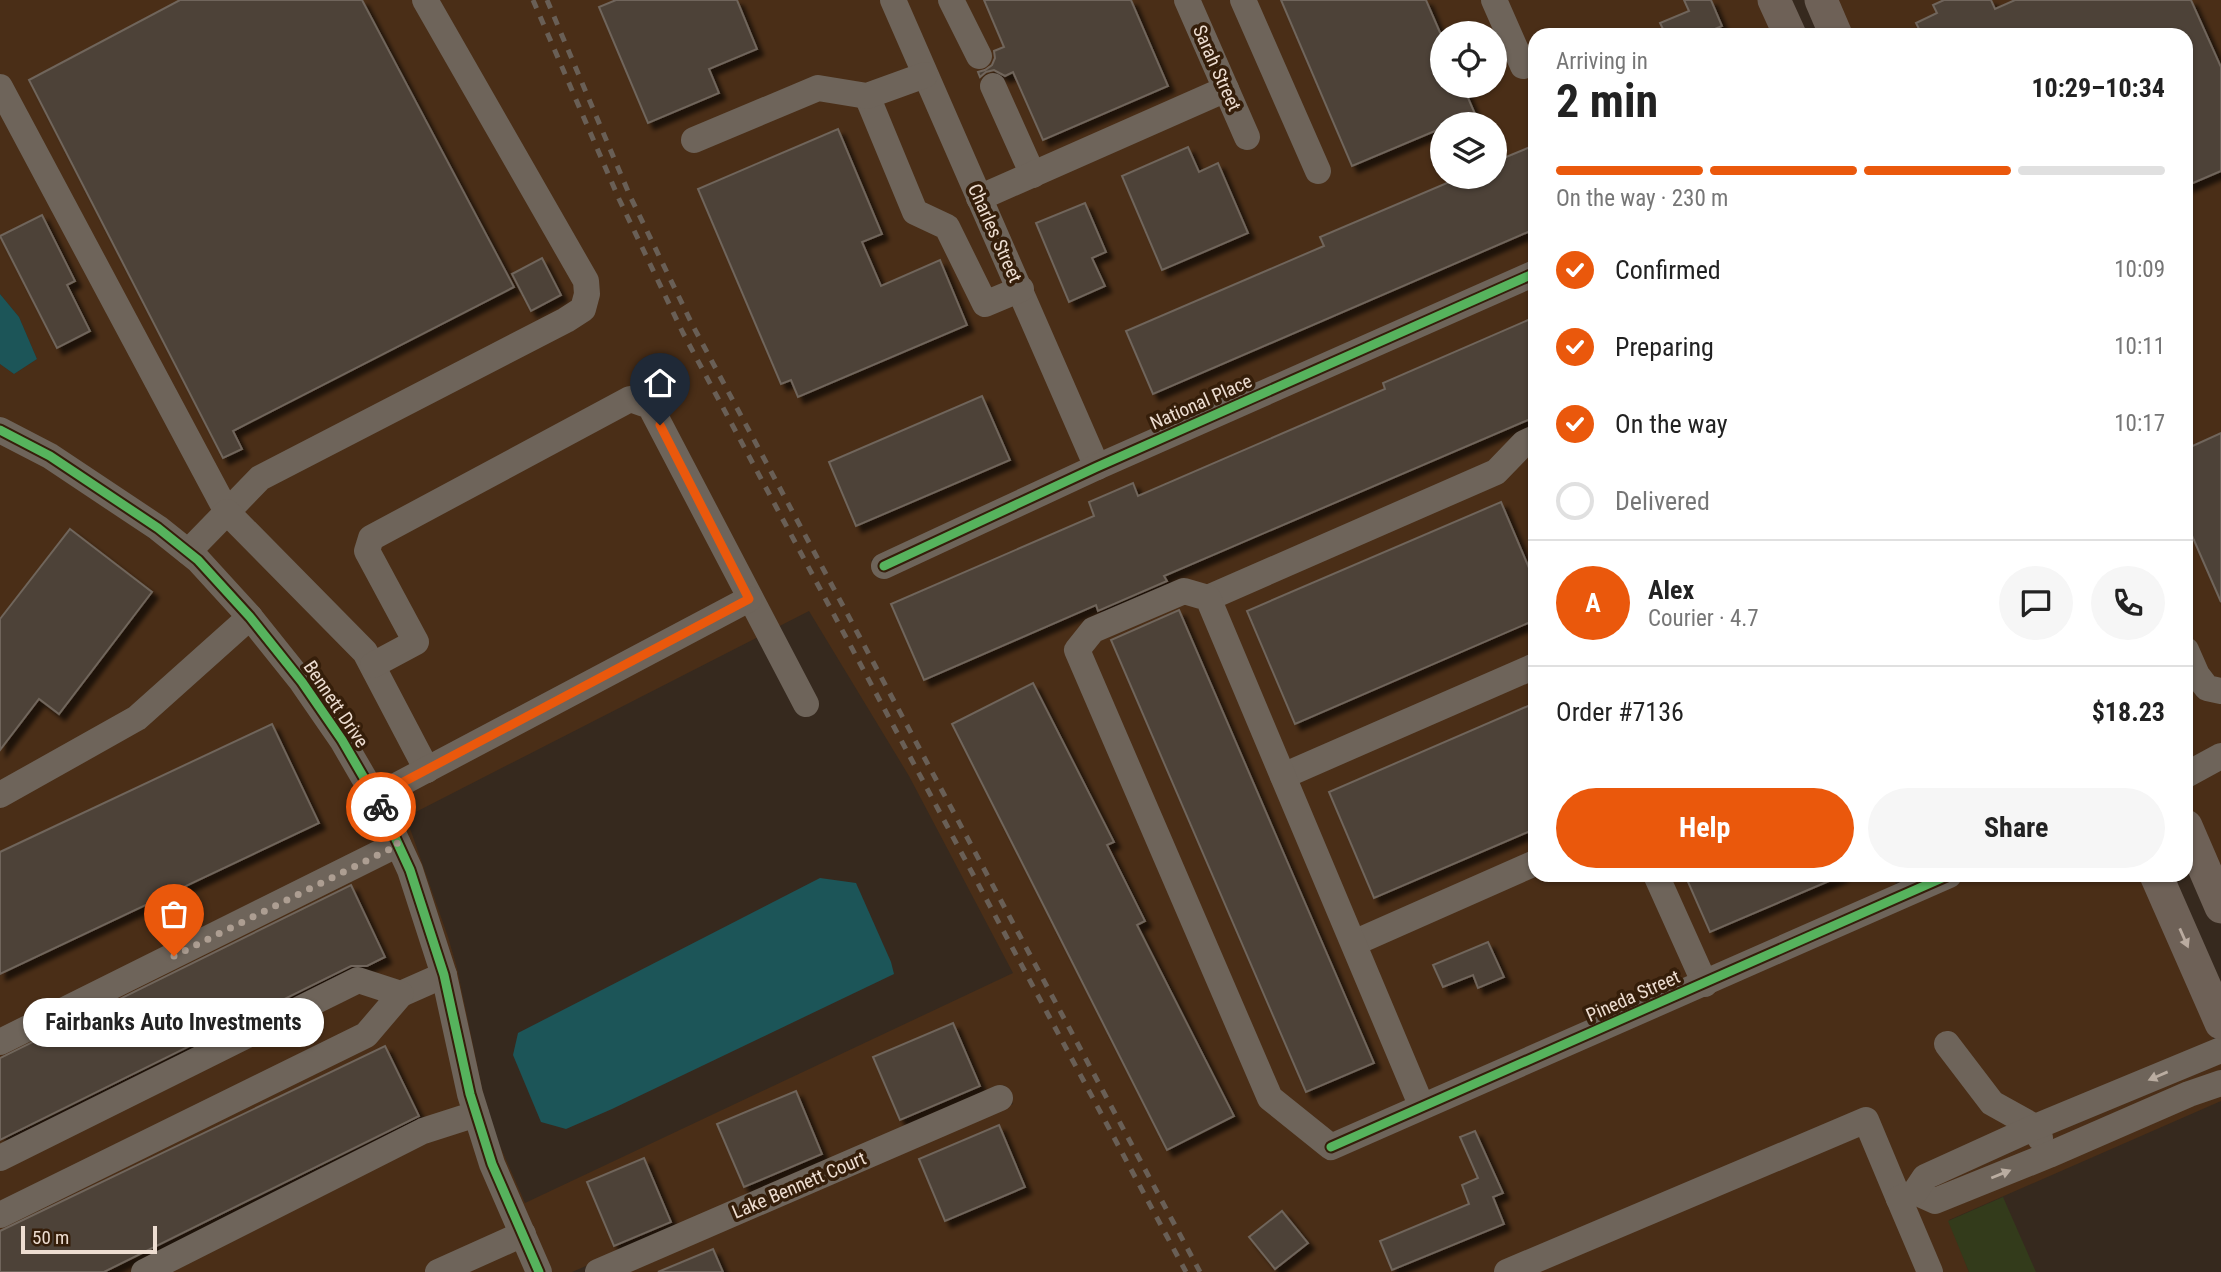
<!DOCTYPE html>
<meta charset="utf-8">
<style>
:root{--surface:#fff;--page:#f6f6f6;--text:#222;--muted:#767676;--line:#e0e0e0;--accent:#ea580c}
body{margin:0;font-family:"Roboto Condensed",sans-serif;background:var(--page);color:var(--text);height:100vh;display:flex;flex-direction:column;font-size:26px;white-space:nowrap}
*{box-sizing:border-box;margin:0}
p{font-size:23px;color:var(--muted)}
.icon{flex:none;width:38px;height:38px;fill:none;stroke:currentColor;stroke-width:2;stroke-linecap:round;stroke-linejoin:round}
.map{position:relative;flex:1;overflow:hidden}
.drawer{position:absolute;left:1528px;top:28px;width:665px;height:854px;display:flex;flex-direction:column;background:var(--surface);border-radius:21px;box-shadow:0 2px 5px #0004}
.drawer>*{flex:none}
.controls{position:absolute;left:1430px;top:21px;display:grid;gap:14px}
.controls a{display:grid;place-items:center;width:77px;height:77px;border-radius:50%;background:var(--surface);box-shadow:0 2px 5px #0004;font-size:35px}
.scale{position:absolute;left:21px;bottom:18px;width:136px;box-sizing:border-box;padding-left:7px;border:4px solid #edddd1;border-top:0;font-size:19px;line-height:24px;white-space:nowrap;color:#edddd1;-webkit-text-stroke:5px #351e0a;paint-order:stroke}
.pin{position:absolute;display:grid;place-items:center;width:60px;height:60px;color:#fff;margin:-72px -30px;border-radius:50% 50% 50% 0;rotate:-45deg;box-shadow:0 0 7px #0007}
.pin .icon{rotate:45deg}
.courier{position:absolute;display:grid;place-items:center;width:70px;height:70px;margin:-35px;border:5px solid #ea580c;border-radius:50%;background:#fff;color:#222;box-shadow:0 2px 9px #0007}
.bubble{position:absolute;height:49px;border-radius:24px;background:var(--surface);box-shadow:0 2px 5px #0004;font-size:23px;font-weight:700;line-height:49px;text-align:center}
.head em{font-style:normal;font-weight:700}
.head div{display:flex;flex-direction:column-reverse}
.head{display:flex;align-items:center;justify-content:space-between;height:119px;padding:0 28px}
h1{font-size:46px;font-weight:700;line-height:52px}
.bar{display:grid;grid-template-columns:repeat(4,1fr);gap:10px 7px;align-content:center;height:84px;padding:0 28px}
.bar i{height:9px;border-radius:5px;background:var(--line)}
.bar .on{background:var(--accent)}
.bar p{grid-column:span 4}
.line{display:flex;align-items:center;gap:18px;padding:0 28px;border-top:2px solid var(--line)}
.line div{flex:1}
.round{display:grid;place-items:center;flex:none;width:74px;height:74px;border-radius:37px;background:var(--page)}
ol{padding:0 28px;list-style:none}
li{display:flex;align-items:center;gap:21px;height:77px}
li p{margin-inline-start:auto}
li .icon{padding:7px;border-radius:50%;background:var(--accent);color:#fff;stroke-width:4}
li:last-child{color:var(--muted)}
li i{width:38px;height:38px;border:4px solid var(--line);border-radius:50%}
.primary-button{display:flex;gap:14px;margin-top:auto;padding:14px 28px}
.primary-button a{flex:1;height:80px;border-radius:42px;background:var(--accent);color:#fff;font-size:28px;font-weight:700;line-height:80px;text-align:center}
.primary-button a+a{background:var(--page);color:var(--text)}
.map>svg:first-child{display:block}
</style>
<div class="map">
<svg width="2221" height="1272" viewBox="0 0 2221 1272">
<defs>
<filter id="shadow"><feDropShadow dx="6" dy="6" stdDeviation="2" flood-color="#0009"/></filter>
</defs>
<rect width="100%" height="100%" fill="#36291e"/>
<g fill="#4a2e17" fill-rule="evenodd">
<path d="M0 0H883L1085 462 871 560 879 579 1102 477 1535 284V479L1531 481 1535 491V875H1893L1897 887 1319 1141 1327 1160 1974 875H2141L2221 1056V1101L1949 1220 1969 1272H625L1013 1104 1004 1085 572 1272H549L501 1160 479 1092 453 972 419 867 390 805 350 735 309 676 251 603 205 553 162 519 54 447 0 419V364L14 374 37 359 19 317 0 294ZM809 611 909 776 1013 973 525 1203 489 1121 457 968 448 937 406 817Z"/>
<path d="M903 0H1177L1243 150 1259 142 1197 0H1764L1780 35H1535V261L1102 454ZM1442 33H1494V86H1442ZM1442 124H1494V177H1442Z"/>
<path d="M1821 0H2221V907L2186 826V35H1836Z"/>
<path d="M0 441 46 465 192 568 238 617 334 745 401 873 529 1272H0Z"/>
</g>
<path fill="#333b1b" d="M2003 1197 2036 1272H1969L1948 1221Z"/>
<g fill="#1c5558">
<path d="M0 294 19 317 37 359 14 374 0 364Z"/>
<path d="M820 878 856 883 891 962 894 974 612 1109 566 1129 541 1122 513 1055 518 1033Z"/>
</g>
<g fill="#4e4237" stroke="#6f655b" stroke-width="2" filter="url(#shadow)">
<path d="M180 0H362L514 287 233 431 242 449 223 458 29 80Z"/>
<path d="M616 0H737L757 49 709 69 719 93 648 123 599 7Z"/>
<path d="M984 0H1131L1168 86 1043 140 1013 72 1005 76 994 70 986 72 980 77 978 72 985 70 992 65 995 58 994 51 1004 47Z"/>
<path d="M1281 0H1426L1442 37V86H1463L1475 114 1451 124H1442V128L1352 166Z"/>
<path d="M1684 0H1711L1722 26 1701 35H1666L1660 23 1689 11Z"/>
<path d="M1944 0H1991L1995 9 2015 0H2191L2221 67V171L2186 186V35H1922L1916 23 1937 13 1933 5Z"/>
<path d="M838 129 882 234 862 242 881 286 940 260 967 325 798 397 791 380 781 384 698 189Z"/>
<path d="M1535 145V229L1153 394 1126 331 1324 246 1320 237 1461 177H1494V162Z"/>
<path d="M1188 147 1199 172 1218 163 1248 233 1162 270 1122 176Z"/>
<path d="M1085 203 1106 252 1092 258 1105 286 1069 302 1036 223Z"/>
<path d="M42 215 75 281 67 285 90 331 57 348 0 236Z"/>
<path d="M542 258 561 295 531 311 512 274Z"/>
<path d="M1535 317V417L1164 576 1167 581 1098 611 1096 605 924 680 891 604 1094 516 1089 502 1133 483 1138 496 1385 389 1383 383Z"/>
<path d="M982 396 1010 460 856 526 829 462Z"/>
<path d="M2221 433V602L2186 522V449Z"/>
<path d="M1501 502 1535 582V620L1295 724 1247 611Z"/>
<path d="M70 529 152 592 59 714 39 699 0 750V619Z"/>
<path d="M1179 610 1374 1063 1306 1092 1111 640Z"/>
<path d="M1033 683 1114 842 1107 845 1145 921 1137 925 1234 1116 1167 1150 952 724Z"/>
<path d="M1535 703V829L1374 898 1329 792Z"/>
<path d="M272 724 319 823 0 974V852Z"/>
<path d="M1685 875H1843L1710 932Z"/>
<path d="M351 885 385 957 367 966H351L0 1140V1058Z"/>
<path d="M1488 942 1504 977 1478 988 1473 975 1443 987 1433 965Z"/>
<path d="M953 1023 980 1086 900 1120 873 1057Z"/>
<path d="M385 1046 419 1116 104 1272H0V1231Z"/>
<path d="M796 1091 822 1154 744 1187 717 1124Z"/>
<path d="M999 1125 1025 1187 945 1221 919 1159Z"/>
<path d="M1475 1131 1503 1193 1493 1197 1504 1224 1392 1270 1380 1241 1469 1204 1462 1185 1478 1178 1460 1137Z"/>
<path d="M644 1158 671 1222 614 1246 587 1182Z"/>
<path d="M1282 1211 1308 1243 1275 1269 1249 1237Z"/>
<path d="M713 1249 723 1272H658Z"/>
</g>
<g fill="none" stroke-linecap="round" stroke-linejoin="round">
<g stroke="#6e645a" stroke-width="26">
<path d="M893 0 1097 467"/>
<path d="M951 0 979 56"/>
<path d="M1187 0 1247 137"/>
<path d="M1243 0 1318 171"/>
<path d="M1494 0 1523 66"/>
<path d="M993 86 1033 175"/>
<path d="M0 87 227 512 260 478 566 320 583 309 587 294 586 281 425 0"/>
<path d="M867 96 915 212 947 227 985 304 1021 289"/>
<path d="M694 140 818 88 867 96 925 75"/>
<path d="M979 198 1226 89"/>
<path d="M0 430 50 456 158 528 198 560 250 617 302 682 342 740 382 809 410 870 444 975 470 1094 492 1164 539 1272"/>
<path d="M188 552 227 512 365 652 427 770"/>
<path d="M884 566 1097 467 1535 273"/>
<path d="M1208 598 1496 472 1524 443 1535 438"/>
<path d="M2186 650 2197 675 2207 688 2221 691"/>
<path d="M373 665 416 642 367 551 371 538 630 399 650 406 806 704"/>
<path d="M2186 775 2221 756"/>
<path d="M1283 776 1535 666"/>
<path d="M0 795 137 718 250 617"/>
<path d="M375 797 749 599"/>
<path d="M1656 875 1705 984"/>
<path d="M1354 943 1535 863"/>
<path d="M401 994 444 975"/>
<path d="M0 1042 398 844"/>
<path d="M1947 1044 1992 1103 2035 1127 2040 1138"/>
<path d="M1422 1107 1208 598 1184 591 1093 630 1077 650 1270 1098 1331 1147 1949 875"/>
<path d="M0 1158 358 980 401 994 366 1035 0 1215"/>
<path d="M1915 1192 1935 1201 2049 1155 2189 1094 2221 1083"/>
<path d="M144 1272 423 1131 476 1114"/>
<path d="M438 1272 523 1234"/>
<path d="M598 1272 1000 1098"/>
<path d="M1507 1272 1866 1120 1899 1199"/>
<path d="M1930 1272 1899 1199 1915 1192 1925 1177 2035 1127 2221 1050"/>
</g>
<g stroke="#6e6157" stroke-width="33">
<path d="M1774 0 1790 35"/>
<path d="M1821 0 1836 35"/>
<path d="M2186 826 2221 907"/>
<path d="M2156 875 2221 1023"/>
</g>
<g stroke="#695f56" stroke-width="5" stroke-dasharray="9 9" stroke-linecap="butt">
<path d="M533 0 619 199 683 333 1186 1272"/>
<path d="M547 0 630 196 693 326 1200 1272"/>
</g>
<defs>
<g id="cycleway">
<path d="M0 430 50 456 158 528 198 560 250 617 302 682 342 740 382 809 410 870 444 975 470 1094 492 1164 539 1272"/>
<path d="M884 566 1097 467 1535 273"/>
<path d="M1331 1147 1949 875"/>
</g>
</defs>
<use href="#cycleway" stroke="#351e0a" stroke-width="13"/>
<use href="#cycleway" stroke="#56b35d" stroke-width="9"/>
</g>
<defs><path id="oneway-solid" d="M-6-.8H1V-3.2L6.5 0L1 3.2V.8H-6Z" transform="scale(1.75)"/></defs>
<use fill="#baaba0" href="#oneway-solid" transform="translate(2184 938) rotate(66)"/>
<g fill="#baada1">
<use href="#oneway-solid" transform="translate(2158 1076) rotate(157)"/>
<use href="#oneway-solid" transform="translate(2001 1174) rotate(-22)"/>
</g>
<g fill="none" stroke-linecap="round" stroke-linejoin="round">
<path stroke="#ad9e92" stroke-width="7" stroke-dasharray="0 12.6" d="M174 956 398 845 381 807"/>
<path stroke="#ea580c" stroke-width="9" d="M381 807 375 797 749 599 660 425"/>
</g>
<g text-anchor="middle" dominant-baseline="central" stroke-width="7" stroke-linejoin="round" paint-order="stroke">
<g font-size="19" fill="#edddd1" stroke="#351e0a">
<text transform="translate(1217 68) rotate(66)">Sarah Street</text>
<text transform="translate(995 233) rotate(66)">Charles Street</text>
<text transform="translate(1201 402) rotate(-24)">National Place</text>
<text transform="translate(336 704) rotate(56)">Bennett Drive</text>
<text transform="translate(1633 996) rotate(-24)">Pineda Street</text>
<text transform="translate(799 1185) rotate(-23)">Lake Bennett Court</text>
</g>
</g>
</svg>
<div class="controls">
<a><svg class="icon" aria-label="locate" viewBox="0 0 24 24"><circle cx="12" cy="12" r="6"/><path d="M12 2v4M12 18v4M2 12h4M18 12h4"/></svg></a>
<a><svg class="icon" aria-label="layers" viewBox="0 0 24 24"><path d="M12 4l9 5-9 5-9-5zM3 14l9 5 9-5"/></svg></a>
</div>
<div class="scale">50 m</div>
<div class="pin" style="left:174px;top:956px;background:#ea580c"><svg class="icon" aria-label="bag" viewBox="0 0 24 24"><path d="M5 8h14l-1 12H6zM9 8a3 3 0 0 1 6 0"/></svg></div>
<div class="pin" style="left:660px;top:425px;background:#1f2937"><svg class="icon" aria-label="home" viewBox="0 0 24 24"><path d="M3 11l9-7 9 7M6 9v11h12V9"/></svg></div>
<div class="courier" style="left:381px;top:807px"><svg class="icon" aria-label="bike" viewBox="0 0 24 24"><circle cx="6" cy="16" r="4"/><circle cx="18" cy="16" r="4"/><path d="M6 16l4-8h5l3 8M10 8l3 8H6M13 5h3"/></svg></div>
<div class="bubble" style="left:23px;top:998px;width:301px">Fairbanks Auto Investments</div>
<section class="drawer">
<div class="head"><div><h1>2 min</h1><p>Arriving in</p></div><em>10:29–10:34</em></div>
<div class="bar"><i class="on"></i><i class="on"></i><i class="on"></i><i></i><p>On the way · 230 m</p></div>
<ol>
<li><svg class="icon" aria-label="check" viewBox="0 0 24 24"><path d="M5 12l5 5 9-10"/></svg>Confirmed<p>10:09</p></li>
<li><svg class="icon" aria-label="check" viewBox="0 0 24 24"><path d="M5 12l5 5 9-10"/></svg>Preparing<p>10:11</p></li>
<li><svg class="icon" aria-label="check" viewBox="0 0 24 24"><path d="M5 12l5 5 9-10"/></svg>On the way<p>10:17</p></li>
<li><i></i>Delivered</li>
</ol>
<div class="line" style="height:126px"><b class="round" style="background:var(--accent);color:#fff">A</b><div><b>Alex</b><p>Courier · 4.7</p></div><a class="round"><svg class="icon" aria-label="chat" viewBox="0 0 24 24"><path d="M4 5h16v11H9l-5 4z"/></svg></a><a class="round"><svg class="icon" aria-label="phone" viewBox="0 0 24 24"><path d="M5 4h4l2 5-3 2q2 4 5 5l2-3 5 2v4C11 20 4 13 5 4z"/></svg></a></div>
<div class="line" style="height:91px"><div>Order #7136</div><b>$18.23</b></div>
<div class="primary-button"><a>Help</a><a>Share</a></div>
</section>
</div>
